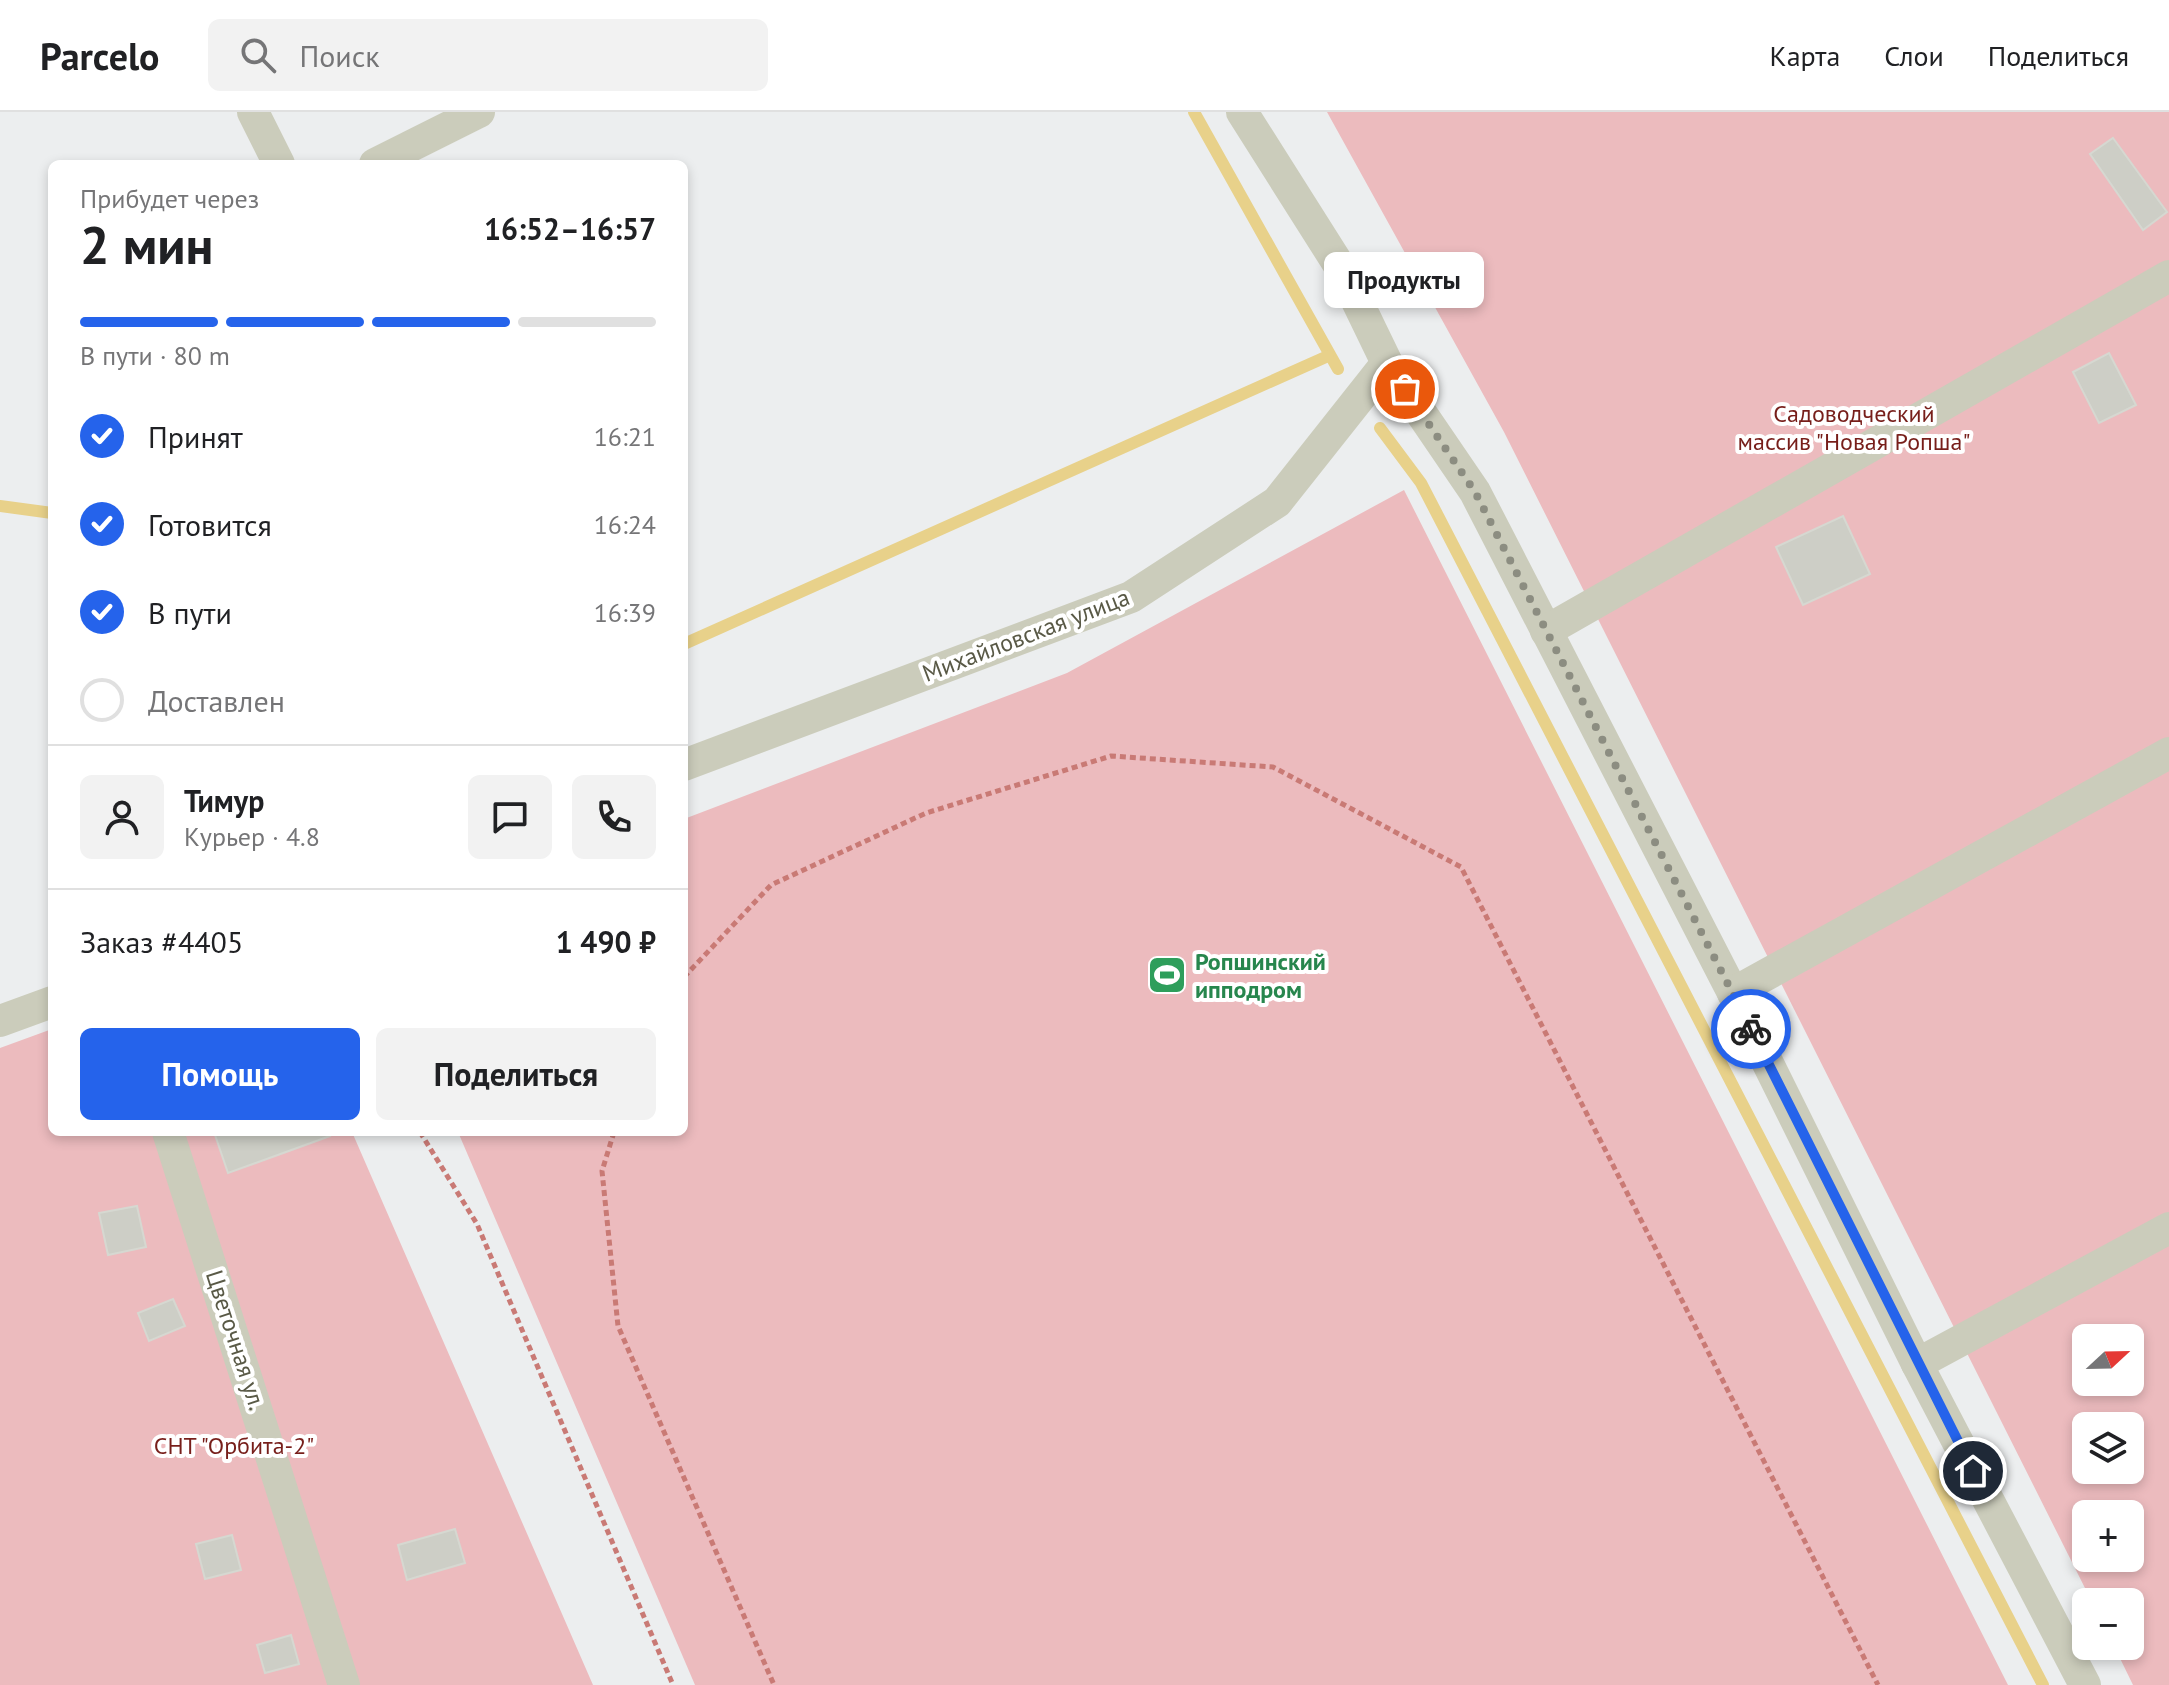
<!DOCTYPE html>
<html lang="ru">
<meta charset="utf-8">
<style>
:root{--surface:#fff;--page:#f2f2f2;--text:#202124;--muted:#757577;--line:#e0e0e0;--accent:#2563eb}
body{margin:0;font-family:"PT Sans",sans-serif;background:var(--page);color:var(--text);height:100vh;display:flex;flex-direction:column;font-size:30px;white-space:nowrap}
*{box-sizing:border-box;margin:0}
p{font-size:26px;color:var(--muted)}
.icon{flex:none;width:44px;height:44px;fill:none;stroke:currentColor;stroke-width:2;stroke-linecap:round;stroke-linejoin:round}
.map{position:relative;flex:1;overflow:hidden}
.panel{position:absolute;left:48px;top:48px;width:640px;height:976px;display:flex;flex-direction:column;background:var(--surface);border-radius:12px;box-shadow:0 4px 12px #0003}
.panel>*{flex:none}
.needle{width:52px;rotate:68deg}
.buttons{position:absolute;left:2072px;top:1212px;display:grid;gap:16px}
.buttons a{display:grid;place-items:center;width:72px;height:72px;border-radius:12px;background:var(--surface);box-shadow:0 4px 12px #0003;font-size:40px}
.pin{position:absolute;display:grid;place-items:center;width:68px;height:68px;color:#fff;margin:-34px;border:4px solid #fff;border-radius:50%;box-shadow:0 2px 8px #0007}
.courier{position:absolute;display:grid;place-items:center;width:80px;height:80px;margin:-40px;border:6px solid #2563eb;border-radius:50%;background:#fff;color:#222;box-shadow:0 2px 10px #0007}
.bubble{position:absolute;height:56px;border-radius:12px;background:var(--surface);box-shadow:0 4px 12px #0003;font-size:26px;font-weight:700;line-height:56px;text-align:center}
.overview em{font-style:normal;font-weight:700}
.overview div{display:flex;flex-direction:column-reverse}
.overview{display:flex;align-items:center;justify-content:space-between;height:136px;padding:0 32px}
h1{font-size:52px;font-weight:700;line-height:60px}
.bar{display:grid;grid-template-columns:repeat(4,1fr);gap:12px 8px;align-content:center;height:96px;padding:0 32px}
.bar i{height:10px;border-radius:6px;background:var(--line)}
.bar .selected{background:var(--accent)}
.bar p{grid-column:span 4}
.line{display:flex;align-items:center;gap:20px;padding:0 32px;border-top:2px solid var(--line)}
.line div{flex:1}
.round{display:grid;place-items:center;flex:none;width:84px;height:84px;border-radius:12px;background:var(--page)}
ol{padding:0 32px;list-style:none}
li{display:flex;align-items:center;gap:24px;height:88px}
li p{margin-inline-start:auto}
li .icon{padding:8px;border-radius:50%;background:var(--accent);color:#fff;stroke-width:4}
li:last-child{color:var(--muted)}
li i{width:44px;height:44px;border:4px solid var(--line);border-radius:50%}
.button{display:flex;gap:16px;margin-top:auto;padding:16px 32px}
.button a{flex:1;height:92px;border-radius:12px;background:var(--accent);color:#fff;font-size:32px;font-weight:700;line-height:92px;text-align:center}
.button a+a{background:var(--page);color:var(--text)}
header{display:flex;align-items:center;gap:48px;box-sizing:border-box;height:112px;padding:0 40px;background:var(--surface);border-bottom:2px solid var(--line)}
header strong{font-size:38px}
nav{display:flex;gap:44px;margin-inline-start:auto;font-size:28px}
.search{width:560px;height:72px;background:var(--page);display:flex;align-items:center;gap:20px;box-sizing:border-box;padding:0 28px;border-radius:12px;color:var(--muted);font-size:30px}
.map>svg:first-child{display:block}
</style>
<header>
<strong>Parcelo</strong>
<div class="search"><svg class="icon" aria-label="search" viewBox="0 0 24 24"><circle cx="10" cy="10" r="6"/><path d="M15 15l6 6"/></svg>Поиск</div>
<nav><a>Карта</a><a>Слои</a><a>Поделиться</a></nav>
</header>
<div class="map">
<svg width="2169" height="1573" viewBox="0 0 2169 1573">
<rect width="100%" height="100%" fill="#eceeef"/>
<g fill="#ecbbbe" fill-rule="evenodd">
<path d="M1327 0H2169V1573H2133L2114 1534H2130V1490H2092L1504 320ZM2086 1226H2130V1270H2086ZM2086 1314H2130V1358H2086ZM2086 1402H2130V1446H2086Z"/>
<path d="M1404 378 2008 1573H695L458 1020H684V707L1067 561Z"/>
<path d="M52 917V1020H352L593 1573H0V936Z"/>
</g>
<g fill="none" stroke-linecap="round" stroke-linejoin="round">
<g stroke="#e8d18a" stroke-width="12">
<path d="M1194 0 1338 257"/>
<path d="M1380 316 1421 371 2043 1573"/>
<path d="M0 394 52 401"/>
<path d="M684 532 1328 244"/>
</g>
</g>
<g fill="#cdcec6" stroke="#d6d8d1" stroke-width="2">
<path d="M2113 26 2167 100 2143 118 2090 42Z"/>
<path d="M2109 241 2136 293 2099 311 2073 260Z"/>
<path d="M1843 404 1870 462 1803 493 1776 435Z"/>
<path d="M214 1020H329L330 1024 228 1061Z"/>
<path d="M137 1094 146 1135 108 1143 99 1101Z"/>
<path d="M173 1187 185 1214 149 1229 138 1201Z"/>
<path d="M455 1417 465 1451 407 1468 398 1433Z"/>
<path d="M232 1423 241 1458 205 1467 196 1432Z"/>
<path d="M291 1523 299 1552 265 1561 257 1533Z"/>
</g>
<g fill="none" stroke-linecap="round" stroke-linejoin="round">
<g stroke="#c97a75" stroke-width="5" stroke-dasharray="6 4" stroke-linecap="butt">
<path d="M684 865 771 773 926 701 1111 644 1273 655 1461 755 1878 1573"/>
<path d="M420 1020 477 1112 673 1573"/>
<path d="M614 1020 602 1059 618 1214 774 1573"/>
</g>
<g stroke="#cbccbb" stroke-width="32">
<path d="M253 0 279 52"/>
<path d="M1242 0 1342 158 1387 251 1475 380 1733 881 1917 1252 2085 1573"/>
<path d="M375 52 479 0"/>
<path d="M1546 519 2169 164"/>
<path d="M684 653 1131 485 1277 390 1387 251"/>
<path d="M1733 881 2169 641"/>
<path d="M0 909 52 890"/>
<path d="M168 1020 344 1573"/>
<path d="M1917 1252 2169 1116"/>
</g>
</g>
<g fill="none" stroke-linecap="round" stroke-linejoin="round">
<path stroke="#8c8d81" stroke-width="8" stroke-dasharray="0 14.4" d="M1405 277 1475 380 1751 917"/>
<path stroke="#2563eb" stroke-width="10" d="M1751 917 1973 1359"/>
</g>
<defs>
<symbol id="stadium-square" viewBox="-11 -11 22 22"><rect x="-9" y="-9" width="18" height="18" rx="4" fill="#2e9e5b" stroke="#fff"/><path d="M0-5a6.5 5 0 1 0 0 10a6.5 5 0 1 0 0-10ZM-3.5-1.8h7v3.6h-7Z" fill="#fff"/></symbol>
</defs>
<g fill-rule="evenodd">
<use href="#stadium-square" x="1145" y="841" width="44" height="44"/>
</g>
<g text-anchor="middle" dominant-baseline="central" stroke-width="8" stroke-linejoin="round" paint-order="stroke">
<g font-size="24" fill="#771e1a" stroke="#fff">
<text x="1854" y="301">Садоводческий<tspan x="1854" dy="28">массив "Новая Ропша"</tspan></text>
<text x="234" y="1333">СНТ "Орбита-2"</text>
</g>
<g font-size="24" fill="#595946" stroke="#fff">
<text transform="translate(1026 523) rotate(-21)">Михайловская улица</text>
<text transform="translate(236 1228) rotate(72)">Цветочная ул.</text>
</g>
<g font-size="24" font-weight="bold" fill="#27864d" stroke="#fff" text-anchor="start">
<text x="1195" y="849">Ропшинский<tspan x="1195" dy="28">ипподром</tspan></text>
</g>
</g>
</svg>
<div class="buttons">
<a><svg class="needle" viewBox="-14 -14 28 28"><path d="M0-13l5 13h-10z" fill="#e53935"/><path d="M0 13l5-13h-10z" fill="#757577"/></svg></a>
<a><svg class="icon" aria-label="layers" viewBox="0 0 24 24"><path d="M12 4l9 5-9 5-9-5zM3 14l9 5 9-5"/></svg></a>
<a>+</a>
<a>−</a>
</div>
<div class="pin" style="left:1405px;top:277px;background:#ea580c"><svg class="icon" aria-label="bag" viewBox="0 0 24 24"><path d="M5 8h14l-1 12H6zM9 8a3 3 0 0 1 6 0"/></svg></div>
<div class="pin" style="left:1973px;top:1359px;background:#1f2937"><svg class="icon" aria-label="home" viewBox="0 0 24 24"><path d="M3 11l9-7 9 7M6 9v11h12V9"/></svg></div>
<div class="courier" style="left:1751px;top:917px"><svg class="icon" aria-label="bike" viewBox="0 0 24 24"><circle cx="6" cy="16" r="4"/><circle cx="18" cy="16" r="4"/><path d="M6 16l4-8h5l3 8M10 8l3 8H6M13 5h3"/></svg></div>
<div class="bubble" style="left:1324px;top:140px;width:160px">Продукты</div>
<section class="panel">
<div class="overview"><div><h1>2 мин</h1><p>Прибудет через</p></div><em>16:52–16:57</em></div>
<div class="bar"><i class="selected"></i><i class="selected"></i><i class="selected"></i><i></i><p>В пути · 80 m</p></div>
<ol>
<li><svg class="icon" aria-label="check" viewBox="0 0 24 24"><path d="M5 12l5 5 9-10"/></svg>Принят<p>16:21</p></li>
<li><svg class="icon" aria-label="check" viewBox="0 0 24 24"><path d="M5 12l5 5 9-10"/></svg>Готовится<p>16:24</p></li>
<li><svg class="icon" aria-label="check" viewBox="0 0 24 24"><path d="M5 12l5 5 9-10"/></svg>В пути<p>16:39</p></li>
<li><i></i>Доставлен</li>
</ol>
<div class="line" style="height:144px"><a class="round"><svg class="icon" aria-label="person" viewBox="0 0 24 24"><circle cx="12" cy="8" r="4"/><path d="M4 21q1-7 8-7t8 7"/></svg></a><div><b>Тимур</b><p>Курьер · 4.8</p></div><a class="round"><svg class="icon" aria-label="chat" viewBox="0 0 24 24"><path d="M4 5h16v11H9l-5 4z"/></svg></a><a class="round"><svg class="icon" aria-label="phone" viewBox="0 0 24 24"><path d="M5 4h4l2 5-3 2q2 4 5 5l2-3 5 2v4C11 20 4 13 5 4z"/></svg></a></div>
<div class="line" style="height:104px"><div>Заказ #4405</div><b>1 490 ₽</b></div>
<div class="button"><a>Помощь</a><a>Поделиться</a></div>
</section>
</div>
